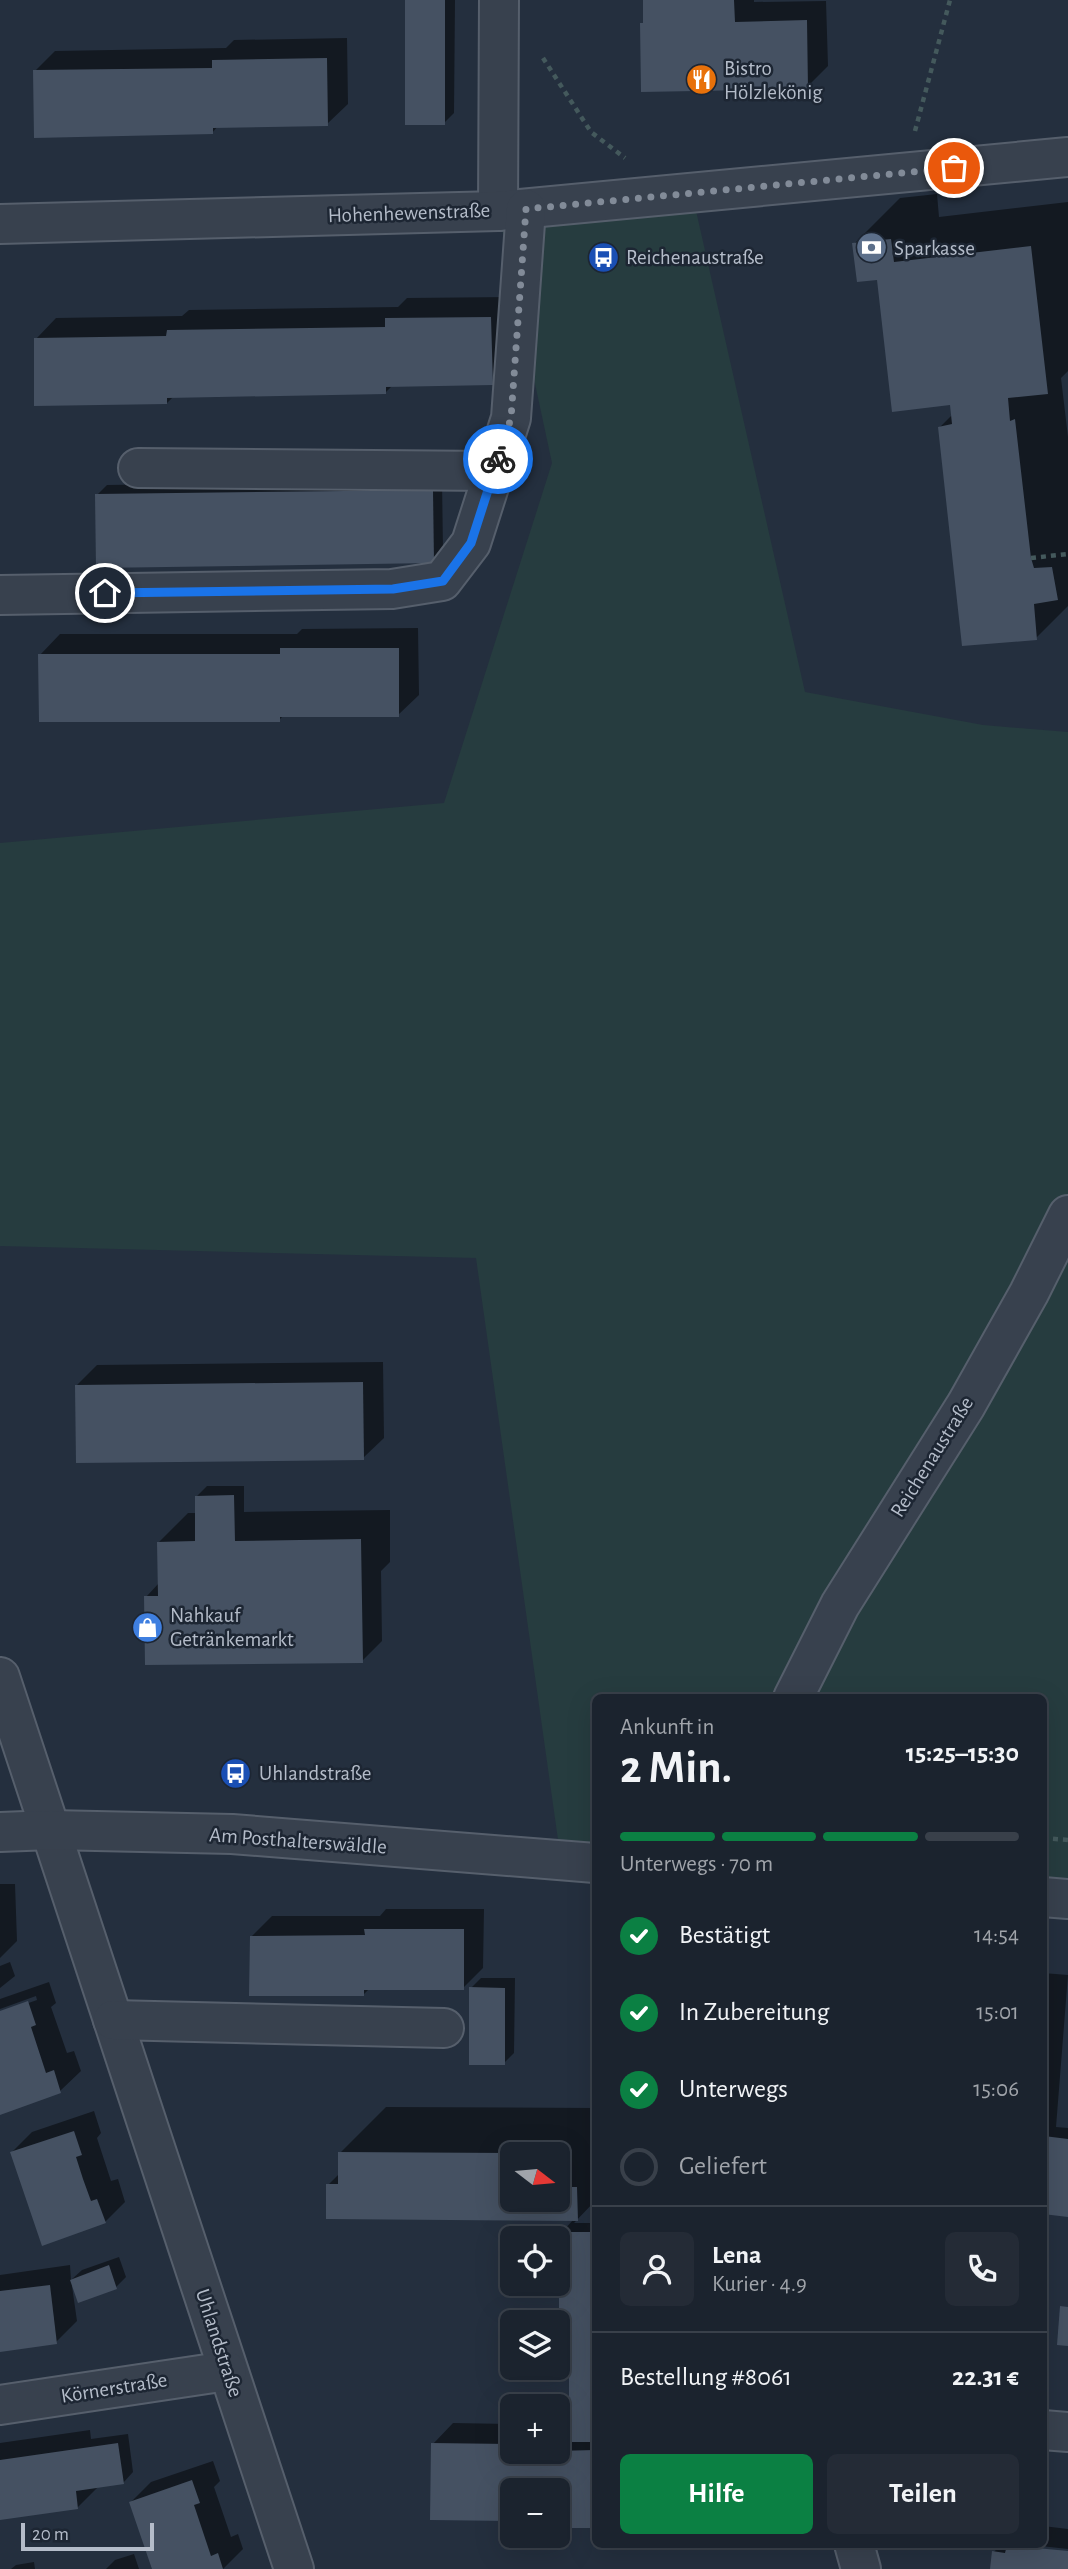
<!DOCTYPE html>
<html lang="de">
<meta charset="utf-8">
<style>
:root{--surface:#1b232e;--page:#242b36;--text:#f1f3f6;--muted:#a0a4aa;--line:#39404a;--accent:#0b8043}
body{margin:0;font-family:"Alegreya Sans",sans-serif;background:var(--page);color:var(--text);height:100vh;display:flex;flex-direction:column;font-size:26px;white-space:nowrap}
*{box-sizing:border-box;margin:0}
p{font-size:23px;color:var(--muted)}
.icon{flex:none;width:38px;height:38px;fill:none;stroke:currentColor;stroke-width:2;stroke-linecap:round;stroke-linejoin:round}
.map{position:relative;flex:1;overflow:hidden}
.panel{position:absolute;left:592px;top:1694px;width:455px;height:854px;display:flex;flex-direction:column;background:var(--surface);border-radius:10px;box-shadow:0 7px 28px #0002,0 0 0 2px var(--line)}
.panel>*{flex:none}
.needle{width:46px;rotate:106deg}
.buttons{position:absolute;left:500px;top:2142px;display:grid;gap:14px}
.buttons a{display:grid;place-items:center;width:70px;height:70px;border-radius:10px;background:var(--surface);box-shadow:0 7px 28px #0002,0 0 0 2px var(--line);font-size:35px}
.scale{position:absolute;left:21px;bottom:18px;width:133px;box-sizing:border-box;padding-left:7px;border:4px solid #b4bcc9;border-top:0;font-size:19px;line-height:24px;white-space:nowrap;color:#b4bcc9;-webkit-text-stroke:5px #1d2633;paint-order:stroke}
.pin{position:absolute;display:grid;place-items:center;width:60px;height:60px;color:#fff;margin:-30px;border:4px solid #fff;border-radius:50%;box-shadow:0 2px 7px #0007}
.courier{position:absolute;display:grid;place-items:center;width:70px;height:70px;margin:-35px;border:5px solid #1a73e8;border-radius:50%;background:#fff;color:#222;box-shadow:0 2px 9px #0007}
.overview em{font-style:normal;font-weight:600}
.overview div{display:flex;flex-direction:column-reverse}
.overview{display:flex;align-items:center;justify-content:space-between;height:119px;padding:0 28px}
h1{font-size:46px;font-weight:600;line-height:52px}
.bar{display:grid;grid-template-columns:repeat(4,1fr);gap:10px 7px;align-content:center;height:84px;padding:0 28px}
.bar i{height:9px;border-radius:5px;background:var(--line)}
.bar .current{background:var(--accent)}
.bar p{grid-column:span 4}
.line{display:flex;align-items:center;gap:18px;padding:0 28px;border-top:2px solid var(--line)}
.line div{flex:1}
.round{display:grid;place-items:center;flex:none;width:74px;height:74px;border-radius:10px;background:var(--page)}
ol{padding:0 28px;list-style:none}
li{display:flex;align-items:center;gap:21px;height:77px}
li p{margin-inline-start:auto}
li .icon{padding:7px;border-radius:50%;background:var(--accent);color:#fff;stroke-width:4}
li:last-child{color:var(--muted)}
li i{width:38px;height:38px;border:4px solid var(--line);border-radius:50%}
.button{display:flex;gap:14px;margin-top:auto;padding:14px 28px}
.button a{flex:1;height:80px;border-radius:10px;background:var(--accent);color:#fff;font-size:28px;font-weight:600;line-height:80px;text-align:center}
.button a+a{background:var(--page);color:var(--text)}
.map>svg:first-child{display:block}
</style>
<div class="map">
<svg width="1068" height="2569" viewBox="0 0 1068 2569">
<rect width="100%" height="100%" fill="#242f3e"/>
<path fill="#263c3f" d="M692 193 805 692 983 725 1068 732V1899L1043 1897V1698H595V1863L561 1861 476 1258 0 1246V843L444 803 552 463 498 211Z"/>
<g fill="#0007" fill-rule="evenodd">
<path d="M407 0H455L454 113 444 123Z"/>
<path d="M644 0H754V2L826 1 828 66 807 87Z"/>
<path d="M347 38 348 104 327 124 218 126 212 133 35 71 55 51 226 48 234 40Z"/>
<path d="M937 194 939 217 1068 202V371L1061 378 1068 437V606L1036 638 940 427 953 414 952 403 879 278 854 244 900 198Z"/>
<path d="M511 297 512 363 492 384 393 385 385 393 174 396 167 403 36 339 56 318 182 316 189 310 398 307 407 298Z"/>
<path d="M442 480 443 551 433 562 97 495 107 485Z"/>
<path d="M418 628 419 695 398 715H284L279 720 40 655 60 634H297L302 629Z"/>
<path d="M383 1362 384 1438 363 1458 77 1385 97 1365Z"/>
<path d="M207 1486H244V1512L390 1510V1562L381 1571 382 1641 362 1661 146 1597 159 1583V1542L188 1513H197V1496Z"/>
<path d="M0 1884H15L17 1941 0 1958Z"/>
<path d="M386 1909H484L483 1968 463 1988H370L363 1995 252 1936 272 1916H380Z"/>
<path d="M10 1962 15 1976 0 1988V1966Z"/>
<path d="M1043 1973 1068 1975 1056 2127 1068 2128V2215L1048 2213 1043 2262Z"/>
<path d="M481 1978H515L514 2053 504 2063 471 1988Z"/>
<path d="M49 1982 56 2003 51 2007 67 2053 74 2051 81 2071 60 2091 0 2113V2013L37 2000 36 1996 0 2009V1999Z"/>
<path d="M386 2107 595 2108V2201L574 2223H595V2527L558 2490H513L433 2444 453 2423 513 2424V2452H558V2429L571 2430V2311L561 2233 574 2219 328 2185 340 2173V2153ZM513 2154H558V2200H513Z"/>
<path d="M94 2111 101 2133 97 2138 111 2181 118 2179 125 2202 105 2222 12 2152 32 2132Z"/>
<path d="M119 2257 126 2277 116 2287 72 2286 77 2321 56 2342 0 2350V2275L70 2265 71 2280 82 2270Z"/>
<path d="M90 2430 91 2439 128 2434 133 2472 123 2483 99 2486 78 2507 0 2518V2443Z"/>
<path d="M213 2461 220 2481 214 2487 231 2537 238 2534 243 2549 223 2569H154L131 2502 151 2482Z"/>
<path d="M1043 2526 1068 2529V2549L1022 2544H1043Z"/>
<path d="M1001 2544 1068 2552V2569H992L994 2552Z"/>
<path d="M134 2554 139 2569H106L115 2560Z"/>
<path d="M34 2562 35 2569H11L16 2565Z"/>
</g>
<g fill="#455162">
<rect x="405" y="0" width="40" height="125"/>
<path d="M643 0H734L735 22 807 20 808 89 641 92 640 23H643Z"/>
<path d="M327 58 328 126 213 128V134L34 138 33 70 212 68V60Z"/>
<path d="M891 239 894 262 1031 246 1048 394 1008 398 1010 421 1015 419 1031 558 1034 568 1052 567 1058 600 1034 604 1037 640 962 646 938 427 952 424 950 405 892 412 877 280 857 282 852 243Z"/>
<path d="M491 317 493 385 386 387V394L167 398V404L34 406V338L166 336 167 330 385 327V318Z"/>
<path d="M433 490 434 563 96 568 95 494Z"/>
<path d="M280 648H399V717H280V722H39L38 654H280Z"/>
<path d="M363 1382 364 1460 76 1463 75 1385Z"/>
<path d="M234 1495 235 1541 361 1539 363 1663 145 1665 144 1596H158L157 1542 195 1541V1496Z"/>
<path d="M364 1929H464V1990H364V1996H249L250 1936 365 1935Z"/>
<path d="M469 1987 505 1988V2065H469Z"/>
<path d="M28 2001 36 2025 31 2027 46 2073 54 2070 61 2093 0 2115V2011Z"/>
<path d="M74 2131 82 2155 76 2157 83 2179 91 2201 97 2199 106 2223 42 2246 10 2152Z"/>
<path d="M1044 2136 1068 2139V2217L1043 2214Z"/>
<path d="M338 2152 513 2153V2200H558V2154H567V2187H577L578 2221 326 2219V2184H338Z"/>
<path d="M559 2232H595V2442H569V2312L559 2313Z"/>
<path d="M109 2265 117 2289 78 2303 70 2280Z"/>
<path d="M50 2285 57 2344 0 2352V2291Z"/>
<path d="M1060 2306 1068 2307V2346L1057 2345Z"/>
<path d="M118 2443 124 2484 76 2491 78 2509 0 2520V2460Z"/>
<path d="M431 2443 513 2444V2452L595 2450V2528H558V2490H513V2521L430 2520Z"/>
<path d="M192 2480 200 2503 194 2505 211 2556 218 2553 223 2569H152L129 2502Z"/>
<path d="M1007 2545 1068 2551V2569H990L992 2551 1005 2553Z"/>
</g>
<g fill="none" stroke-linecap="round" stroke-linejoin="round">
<defs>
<g id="minor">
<path d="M498 211 499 0"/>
<path d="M0 224 498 211 1068 157"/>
<path d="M138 468 494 471"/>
<path d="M0 595 392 589 442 581 471 543 511 418 526 209"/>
<path d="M0 1677 294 2569"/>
<path d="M793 1698 840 1605 966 1405 1029 1293 1068 1215"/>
<path d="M0 1832 51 1830 232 1834 595 1863"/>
<path d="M1043 1897 1068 1899"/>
<path d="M113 2020 444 2028"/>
<path d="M0 2405 227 2371"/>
<path d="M1043 2430 1068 2432"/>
<path d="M854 2544 861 2569"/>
</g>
</defs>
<use href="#minor" stroke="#565f6c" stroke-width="42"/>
<g stroke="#44595c" stroke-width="4.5" stroke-dasharray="5 5" stroke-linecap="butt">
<path d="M543 58 591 132 625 158"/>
<path d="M915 131 950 0"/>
<path d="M1031 558 1068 554"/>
<path d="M1043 1838 1068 1840"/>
</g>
<use href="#minor" stroke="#38414e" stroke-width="38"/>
</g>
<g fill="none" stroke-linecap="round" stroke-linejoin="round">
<path stroke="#828b98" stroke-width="7" stroke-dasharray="0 12.6" d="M498 459 511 418 526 209 954 168"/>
<path stroke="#1a73e8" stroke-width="9" d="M105 593 393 589 443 581 471 543 498 459"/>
</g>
<defs>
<symbol id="restaurant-disc" viewBox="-11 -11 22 22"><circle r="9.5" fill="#e8710a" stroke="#1d2633"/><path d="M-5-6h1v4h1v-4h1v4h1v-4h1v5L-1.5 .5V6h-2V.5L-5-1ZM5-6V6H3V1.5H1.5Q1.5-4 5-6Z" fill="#fff"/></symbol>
<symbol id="bank-disc" viewBox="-11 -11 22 22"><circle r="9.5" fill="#5c6f8a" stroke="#1d2633"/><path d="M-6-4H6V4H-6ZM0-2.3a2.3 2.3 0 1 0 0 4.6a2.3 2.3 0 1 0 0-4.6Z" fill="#fff"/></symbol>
<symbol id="bus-disc" viewBox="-11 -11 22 22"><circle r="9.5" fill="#1a4fb4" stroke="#1d2633"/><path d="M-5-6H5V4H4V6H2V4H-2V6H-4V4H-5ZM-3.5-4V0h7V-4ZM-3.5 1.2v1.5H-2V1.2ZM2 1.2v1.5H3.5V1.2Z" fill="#fff"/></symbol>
<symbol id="shop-disc" viewBox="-11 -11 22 22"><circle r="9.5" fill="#3f7fe0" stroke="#1d2633"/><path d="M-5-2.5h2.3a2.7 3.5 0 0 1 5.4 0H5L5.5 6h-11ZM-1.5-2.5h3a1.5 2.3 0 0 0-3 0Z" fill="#fff"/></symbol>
</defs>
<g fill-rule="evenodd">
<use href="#restaurant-disc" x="684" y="62" width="35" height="35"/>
<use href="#bank-disc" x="854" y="230" width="35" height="35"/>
<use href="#bus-disc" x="586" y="240" width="35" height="35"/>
<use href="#shop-disc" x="130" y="1610" width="35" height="35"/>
<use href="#bus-disc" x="218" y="1756" width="35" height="35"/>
</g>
<g text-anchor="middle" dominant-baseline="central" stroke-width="5" stroke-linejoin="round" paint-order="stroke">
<g font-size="21" fill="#b4bcc9" stroke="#1d2633" text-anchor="start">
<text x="724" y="68">Bistro<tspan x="724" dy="24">Hölzlekönig</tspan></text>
<text x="894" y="248">Sparkasse</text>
<text x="626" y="257">Reichenaustraße</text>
<text x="170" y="1615">Nahkauf<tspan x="170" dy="24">Getränkemarkt</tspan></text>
<text x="259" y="1773">Uhlandstraße</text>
</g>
<g font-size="21" fill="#b4bcc9" stroke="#1d2633">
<text transform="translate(409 213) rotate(-2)">Hohenhewenstraße</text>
<text transform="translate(932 1457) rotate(-58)">Reichenaustraße</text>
<text transform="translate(298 1841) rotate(4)">Am Posthalterswäldle</text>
<text transform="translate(219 2343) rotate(72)">Uhlandstraße</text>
<text transform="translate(114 2388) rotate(-9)">Körnerstraße</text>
</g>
</g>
</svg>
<div class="buttons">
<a><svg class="needle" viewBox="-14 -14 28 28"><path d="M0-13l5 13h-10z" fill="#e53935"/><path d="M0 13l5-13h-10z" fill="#a0a4aa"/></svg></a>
<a><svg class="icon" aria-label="locate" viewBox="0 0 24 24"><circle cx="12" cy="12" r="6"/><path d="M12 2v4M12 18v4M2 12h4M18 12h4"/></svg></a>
<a><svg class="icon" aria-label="layers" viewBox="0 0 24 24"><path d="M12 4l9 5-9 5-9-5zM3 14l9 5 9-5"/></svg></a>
<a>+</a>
<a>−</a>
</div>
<div class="scale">20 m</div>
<div class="pin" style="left:954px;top:168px;background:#ea580c"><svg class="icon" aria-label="bag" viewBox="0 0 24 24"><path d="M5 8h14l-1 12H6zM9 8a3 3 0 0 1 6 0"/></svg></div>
<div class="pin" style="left:105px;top:593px;background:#1f2937"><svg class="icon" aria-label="home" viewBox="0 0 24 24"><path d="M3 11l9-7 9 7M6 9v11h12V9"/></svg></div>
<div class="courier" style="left:498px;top:459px"><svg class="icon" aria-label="bike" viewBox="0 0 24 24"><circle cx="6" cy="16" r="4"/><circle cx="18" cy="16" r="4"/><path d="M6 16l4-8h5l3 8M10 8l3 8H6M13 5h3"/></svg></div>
<section class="panel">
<div class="overview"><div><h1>2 Min.</h1><p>Ankunft in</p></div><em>15:25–15:30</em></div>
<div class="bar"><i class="current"></i><i class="current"></i><i class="current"></i><i></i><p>Unterwegs · 70 m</p></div>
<ol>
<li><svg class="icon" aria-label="check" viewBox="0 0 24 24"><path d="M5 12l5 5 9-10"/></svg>Bestätigt<p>14:54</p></li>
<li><svg class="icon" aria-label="check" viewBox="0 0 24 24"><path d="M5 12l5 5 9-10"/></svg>In Zubereitung<p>15:01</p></li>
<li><svg class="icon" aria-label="check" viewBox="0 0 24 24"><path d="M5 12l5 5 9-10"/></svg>Unterwegs<p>15:06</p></li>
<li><i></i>Geliefert</li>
</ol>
<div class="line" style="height:126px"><a class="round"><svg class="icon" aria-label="person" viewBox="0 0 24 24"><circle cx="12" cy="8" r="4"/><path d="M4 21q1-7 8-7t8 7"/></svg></a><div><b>Lena</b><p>Kurier · 4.9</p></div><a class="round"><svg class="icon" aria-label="phone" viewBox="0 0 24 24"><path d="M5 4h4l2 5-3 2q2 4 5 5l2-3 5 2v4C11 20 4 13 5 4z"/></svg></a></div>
<div class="line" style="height:91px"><div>Bestellung #8061</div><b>22.31 €</b></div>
<div class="button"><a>Hilfe</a><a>Teilen</a></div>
</section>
</div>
